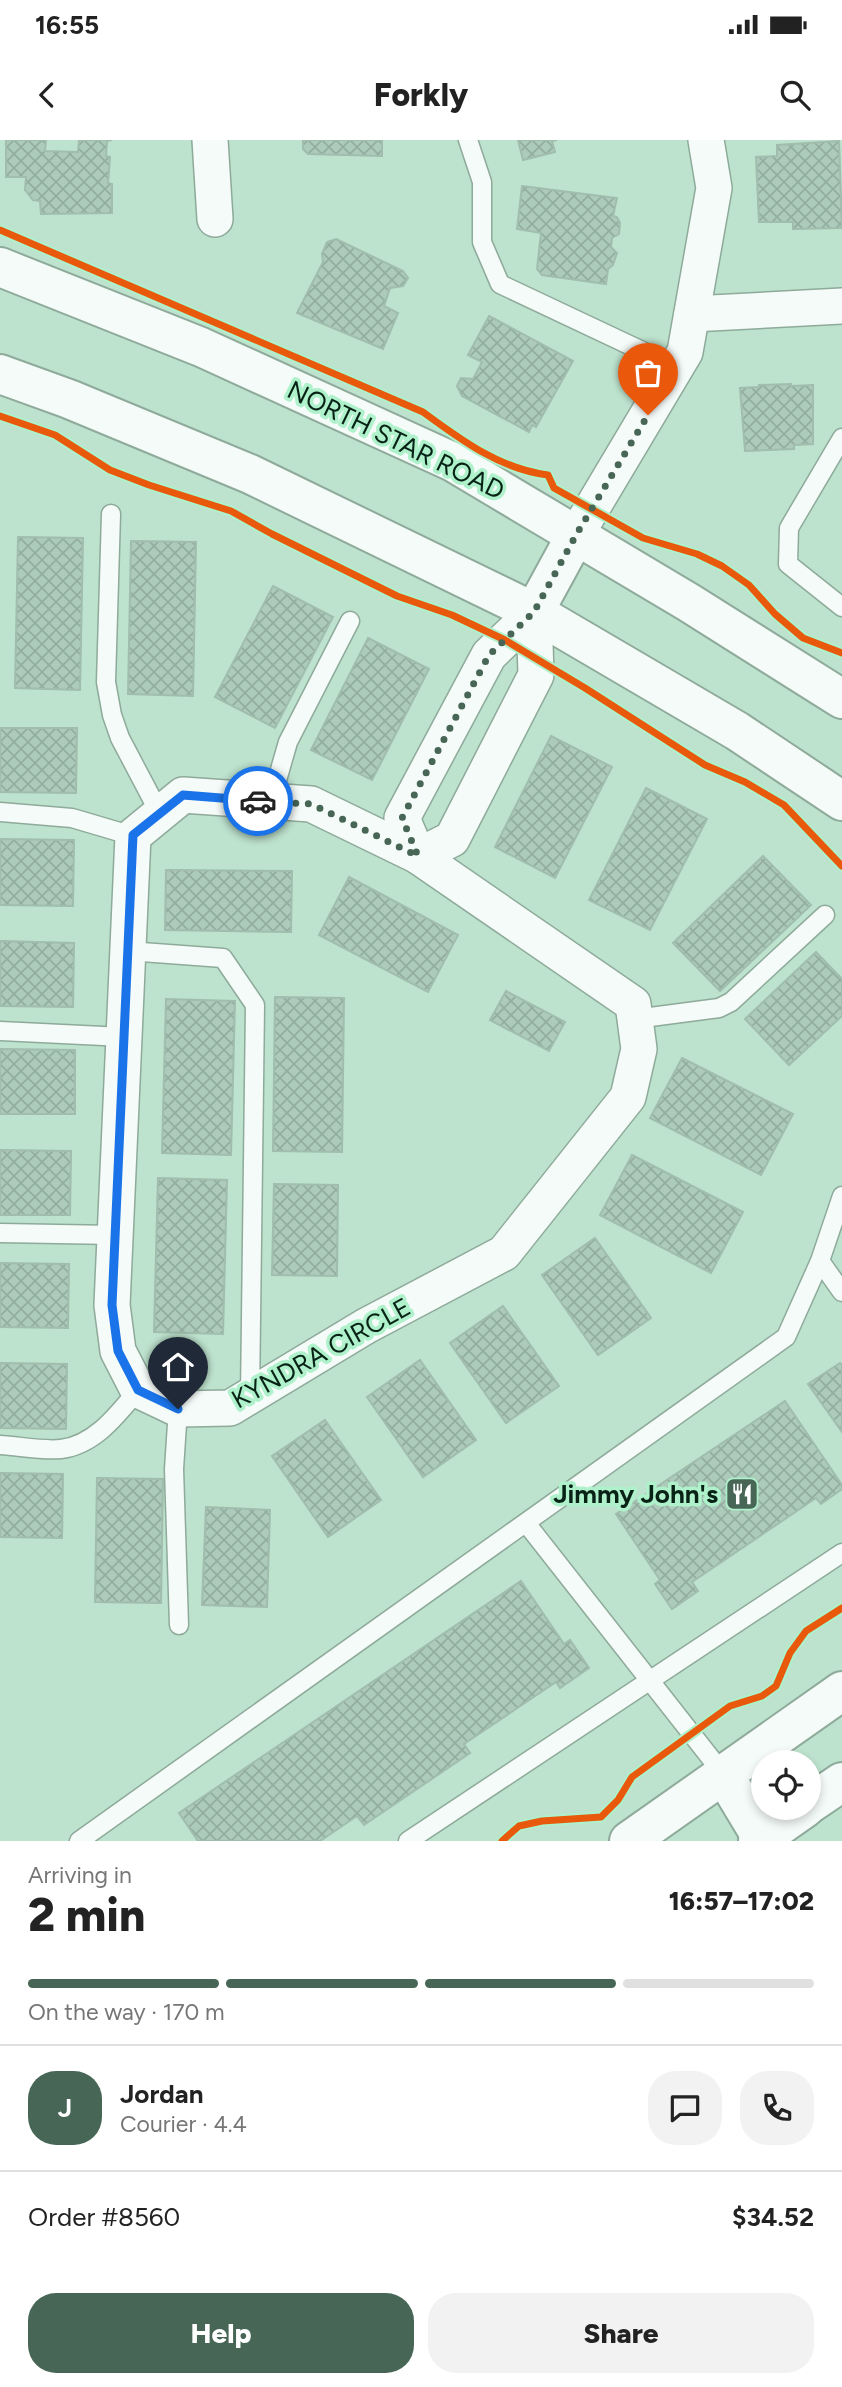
<!DOCTYPE html>
<meta charset="utf-8">
<style>
:root{--surface:#fff;--page:#f2f2f2;--text:#222;--muted:#767676;--line:#e0e0e0;--accent:#476656}
body{margin:0;font-family:Figtree,sans-serif;background:var(--page);color:var(--text);height:100vh;display:flex;flex-direction:column;font-size:26px;white-space:nowrap}
*{box-sizing:border-box;margin:0}
p{font-size:23px;color:var(--muted)}
.icon{flex:none;width:38px;height:38px;fill:none;stroke:currentColor;stroke-width:2;stroke-linecap:round;stroke-linejoin:round}
.map{position:relative;height:1701px;overflow:hidden}
.sheet{display:flex;flex-direction:column;background:var(--surface);flex:1}
.sheet>*{flex:none}
.fabs{position:absolute;left:751px;top:1610px;display:grid;gap:14px}
.fabs a{display:grid;place-items:center;width:70px;height:70px;border-radius:50%;background:var(--surface);box-shadow:0 4px 10px #0003;font-size:35px}
.pin{position:absolute;display:grid;place-items:center;width:60px;height:60px;color:#fff;margin:-72px -30px;border-radius:50% 50% 50% 0;rotate:-45deg;box-shadow:0 0 7px #0007}
.pin .icon{rotate:45deg}
.courier{position:absolute;display:grid;place-items:center;width:70px;height:70px;margin:-35px;border:5px solid #1a73e8;border-radius:50%;background:#fff;color:#222;box-shadow:0 2px 9px #0007}
.head em{font-style:normal;font-weight:800}
.head div{display:flex;flex-direction:column-reverse}
.head{display:flex;align-items:center;justify-content:space-between;height:119px;padding:0 28px}
h1{font-size:46px;font-weight:800;line-height:52px}
.bar{display:grid;grid-template-columns:repeat(4,1fr);gap:10px 7px;align-content:center;height:84px;padding:0 28px}
.bar i{height:9px;border-radius:5px;background:var(--line)}
.bar .on{background:var(--accent)}
.bar p{grid-column:span 4}
.line{display:flex;align-items:center;gap:18px;padding:0 28px;border-top:2px solid var(--line)}
.line div{flex:1}
.round{display:grid;place-items:center;flex:none;width:74px;height:74px;border-radius:28px;background:var(--page)}
.button{display:flex;gap:14px;margin-top:auto;padding:14px 28px}
.button a{flex:1;height:80px;border-radius:28px;background:var(--accent);color:#fff;font-size:28px;font-weight:800;line-height:80px;text-align:center}
.button a+a{background:var(--page);color:var(--text)}
.status{display:flex;justify-content:space-between;align-items:center;height:49px;padding:0 35px;background:var(--surface);direction:ltr}
.status svg{height:19px;fill:currentColor}
header{display:flex;justify-content:space-between;align-items:center;height:91px;padding:0 28px;background:var(--surface);font-size:32px;font-weight:800}
.map>svg:first-child{display:block}
</style>
<div class="status"><b>16:55</b><svg viewBox="0 0 49 12"><path d="M0 12V9h3v3zM5 12V6h3v6zM10 12V3h3v9zM15 12V0h3v12zM26 1h20v11H26zM47 4h2v5h-2z"/></svg></div>
<header><svg class="icon" aria-label="back" viewBox="0 0 24 24"><path d="M15 5l-7 7 7 7"/></svg>Forkly<svg class="icon" aria-label="search" viewBox="0 0 24 24"><circle cx="10" cy="10" r="6"/><path d="M15 15l6 6"/></svg></header>
<div class="map">
<svg width="842" height="1701" viewBox="0 0 842 1701">
<defs>
<pattern id="building-cross-hatch" width="8" height="8" patternUnits="userSpaceOnUse" patternTransform="scale(1.75)"><rect width="8" height="8" fill="#adcbbb"/><path d="M0 0l8 8M0 8l8-8" fill="none" stroke="#93aea0"/></pattern>
</defs>
<rect width="100%" height="100%" fill="#bde2cd"/>
<g fill="url(#building-cross-hatch)" stroke="#a0bdad" stroke-width="2">
<path d="M6 0H46L45 11 78 12 79 0H112L107 1 106 16 110 17 108 43 112 44V73L41 74 40 61 33 60 25 50 26 37H6Z"/>
<path d="M303 0H382V16L308 14 303 9Z"/>
<path d="M518 0H557L552 1 555 12 523 20Z"/>
<path d="M839 1 842 88 793 89V82H759L756 17 777 16V5Z"/>
<path d="M522 46 617 58 613 76 617 77 620 83 619 94 612 98 611 107 617 113 613 125 608 129 606 144 542 135 537 129 541 93 517 89Z"/>
<path d="M336 99 403 131 408 138 403 146 390 148 384 166 398 173 383 209 297 173 323 122 322 114 327 102Z"/>
<path d="M489 176 573 221 536 287 532 285 529 292 462 256 457 246 461 238 473 239 482 222 468 215Z"/>
<path d="M791 244V246L813 245V304L794 305V309L745 311 740 248 759 247V245Z"/>
<path d="M18 397 83 398 80 550 15 548Z"/>
<path d="M131 401 196 402 193 556 128 554Z"/>
<path d="M273 446 333 477 275 588 215 557Z"/>
<path d="M368 498 429 529 372 640 311 610Z"/>
<path d="M0 588H77L76 653 0 652Z"/>
<path d="M551 596 612 627 555 738 495 707Z"/>
<path d="M646 648 707 679 650 790 589 760Z"/>
<path d="M0 699 74 700 73 766 0 765Z"/>
<path d="M763 716 811 765 720 851 673 803Z"/>
<path d="M166 730 292 731 291 792 165 790Z"/>
<path d="M349 737 458 795 428 852 319 795Z"/>
<path d="M0 801 74 803 73 867 0 866Z"/>
<path d="M816 812 842 839V876L789 925 745 879Z"/>
<path d="M506 851 565 882 549 911 490 880Z"/>
<path d="M275 857 344 858 342 1012 273 1011Z"/>
<path d="M166 859 235 861 231 1015 162 1013Z"/>
<path d="M0 909 75 910V974H0Z"/>
<path d="M682 918 793 974 761 1035 650 978Z"/>
<path d="M0 1010 71 1011 70 1075H0Z"/>
<path d="M632 1015 743 1072 711 1133 600 1075Z"/>
<path d="M158 1038 227 1040 223 1194 154 1192Z"/>
<path d="M274 1044 338 1045 337 1136 272 1135Z"/>
<path d="M595 1098 651 1178 598 1215 542 1135Z"/>
<path d="M0 1123 69 1124 68 1188 0 1187Z"/>
<path d="M503 1166 559 1246 506 1283 450 1203Z"/>
<path d="M420 1220 476 1300 423 1337 367 1257Z"/>
<path d="M0 1223 67 1224 66 1289 0 1288Z"/>
<path d="M840 1223 842 1225V1292L808 1244Z"/>
<path d="M785 1261 842 1345V1349L821 1364 816 1358 692 1442 698 1451 672 1469 655 1444 660 1440 616 1374Z"/>
<path d="M325 1280 381 1360 328 1397 272 1316Z"/>
<path d="M0 1333 63 1334 62 1398 0 1397Z"/>
<path d="M97 1338 163 1339 161 1463 95 1462Z"/>
<path d="M206 1367 270 1370 267 1467 202 1465Z"/>
<path d="M521 1441 564 1504 570 1500 589 1528 560 1548 556 1542 464 1604 470 1613 364 1685 357 1676 320 1701H198L179 1673Z"/>
</g>
<g fill="none" stroke-linecap="round" stroke-linejoin="round">
<defs>
<g id="service">
<path d="M468 0 482 42V102L500 144 676 227"/>
<path d="M842 298 789 388 788 424 842 467"/>
<path d="M111 374 106 542 112 575 120 598 160 674"/>
<path d="M271 661 288 602 350 481"/>
<path d="M0 672 72 678 133 696"/>
<path d="M128 811 223 818 255 865 250 1257"/>
<path d="M635 879 719 868 731 862 825 775"/>
<path d="M0 891 124 897"/>
<path d="M0 1093 115 1095"/>
<path d="M820 1121 842 1152"/>
<path d="M178 1269 174 1329 179 1485"/>
<path d="M0 1305C19 1306 42 1311 61 1309 95 1305 118 1274 138 1250"/>
<path d="M526 1383 724 1635"/>
<path d="M79 1701 786 1197 820 1121 842 1056"/>
<path d="M408 1701 842 1413"/>
</g>
<g id="minor">
<path d="M210 0 215 79"/>
<path d="M692 174 842 166"/>
<path d="M576 395 685 212 714 48 706 0"/>
<path d="M534 472 536 535 452 699 418 716 402 678 489 515Z"/>
<path d="M183 655 311 664 418 716 633 864 639 909 628 957 504 1113 366 1186 230 1268 178 1269 138 1250 118 1211 112 1165 133 696Z"/>
</g>
<g id="secondary">
<path d="M0 127 201 207 453 322 688 462 842 559"/>
<path d="M0 234 69 259 250 334 534 472 737 591 842 661"/>
<path d="M534 472 576 395"/>
<path d="M724 1635 762 1698"/>
<path d="M808 1665 842 1642"/>
<path d="M629 1701 842 1551"/>
<path d="M758 1701 805 1668"/>
</g>
</defs>
<use href="#service" stroke="#8eaa9a" stroke-width="21"/>
<use href="#minor" stroke="#8eaa9a" stroke-width="38"/>
<use href="#secondary" stroke="#8eaa9a" stroke-width="42"/>
<use href="#service" stroke="#f5fbf8" stroke-width="18"/>
<use href="#minor" stroke="#f5fbf8" stroke-width="35"/>
<use href="#secondary" stroke="#f5fbf8" stroke-width="38"/>
<defs>
<g id="cycleway">
<path d="M0 90 423 272C461 300 500 329 548 335L554 348 643 398 697 414 722 426 749 445 775 474 803 498 842 513"/>
<path d="M0 276 55 295 110 330 149 345 231 371 272 394 397 456 452 475 505 500 585 548 705 625 745 642 784 665 842 726"/>
<path d="M502 1701 519 1686 542 1681 601 1677 618 1660 632 1637 730 1566 762 1556 776 1546 790 1513 806 1491 842 1468"/>
</g>
</defs>
<use href="#cycleway" stroke="#aef1cb" stroke-width="11"/>
<use href="#cycleway" stroke="#e8590c" stroke-width="7"/>
</g>
<g fill="none" stroke-linecap="round" stroke-linejoin="round">
<path stroke="#476656" stroke-width="7" stroke-dasharray="0 12.6" d="M258 661 311 664 418 716 402 678 489 515 534 472 576 395 648 275"/>
<path stroke="#1a73e8" stroke-width="9" d="M178 1269 138 1250 118 1211 112 1165 133 695 183 655 258 661"/>
</g>
<defs>
<symbol id="restaurant-square" viewBox="-11 -11 22 22"><rect x="-9" y="-9" width="18" height="18" rx="4" fill="#476656" stroke="#aef1cb"/><path d="M-5-6h1v4h1v-4h1v4h1v-4h1v5L-1.5 .5V6h-2V.5L-5-1ZM5-6V6H3V1.5H1.5Q1.5-4 5-6Z" fill="#fff"/></symbol>
</defs>
<g fill-rule="evenodd">
<use href="#restaurant-square" x="723" y="1335" width="38" height="38"/>
</g>
<g text-anchor="middle" dominant-baseline="central" stroke-width="7" stroke-linejoin="round" paint-order="stroke">
<g font-size="26" fill="#082316" stroke="#aef1cb">
<text transform="translate(396 300) rotate(26)">NORTH STAR ROAD</text>
<text transform="translate(321 1213) rotate(-29)">KYNDRA CIRCLE</text>
</g>
<g font-size="26" font-weight="bold" fill="#082316" stroke="#aef1cb" text-anchor="end">
<text x="718" y="1354">Jimmy John's</text>
</g>
</g>
</svg>
<div class="fabs">
<a><svg class="icon" aria-label="locate" viewBox="0 0 24 24"><circle cx="12" cy="12" r="6"/><path d="M12 2v4M12 18v4M2 12h4M18 12h4"/></svg></a>
</div>
<div class="pin" style="left:648px;top:275px;background:#ea580c"><svg class="icon" aria-label="bag" viewBox="0 0 24 24"><path d="M5 8h14l-1 12H6zM9 8a3 3 0 0 1 6 0"/></svg></div>
<div class="pin" style="left:178px;top:1269px;background:#1f2937"><svg class="icon" aria-label="home" viewBox="0 0 24 24"><path d="M3 11l9-7 9 7M6 9v11h12V9"/></svg></div>
<div class="courier" style="left:258px;top:661px"><svg class="icon" aria-label="car" viewBox="0 0 24 24"><path d="M5 17H2v-5l4-1 3-4h7l3 4 3 1v5h-3M9 17h6M6 11h13"/><circle cx="7" cy="17" r="2"/><circle cx="17" cy="17" r="2"/></svg></div>
</div>
<section class="sheet">
<div class="head"><div><h1>2 min</h1><p>Arriving in</p></div><em>16:57–17:02</em></div>
<div class="bar"><i class="on"></i><i class="on"></i><i class="on"></i><i></i><p>On the way · 170 m</p></div>
<div class="line" style="height:126px"><b class="round" style="background:var(--accent);color:#fff">J</b><div><b>Jordan</b><p>Courier · 4.4</p></div><a class="round"><svg class="icon" aria-label="chat" viewBox="0 0 24 24"><path d="M4 5h16v11H9l-5 4z"/></svg></a><a class="round"><svg class="icon" aria-label="phone" viewBox="0 0 24 24"><path d="M5 4h4l2 5-3 2q2 4 5 5l2-3 5 2v4C11 20 4 13 5 4z"/></svg></a></div>
<div class="line" style="height:91px"><div>Order #8560</div><b>$34.52</b></div>
<div class="button"><a>Help</a><a>Share</a></div>
</section>
